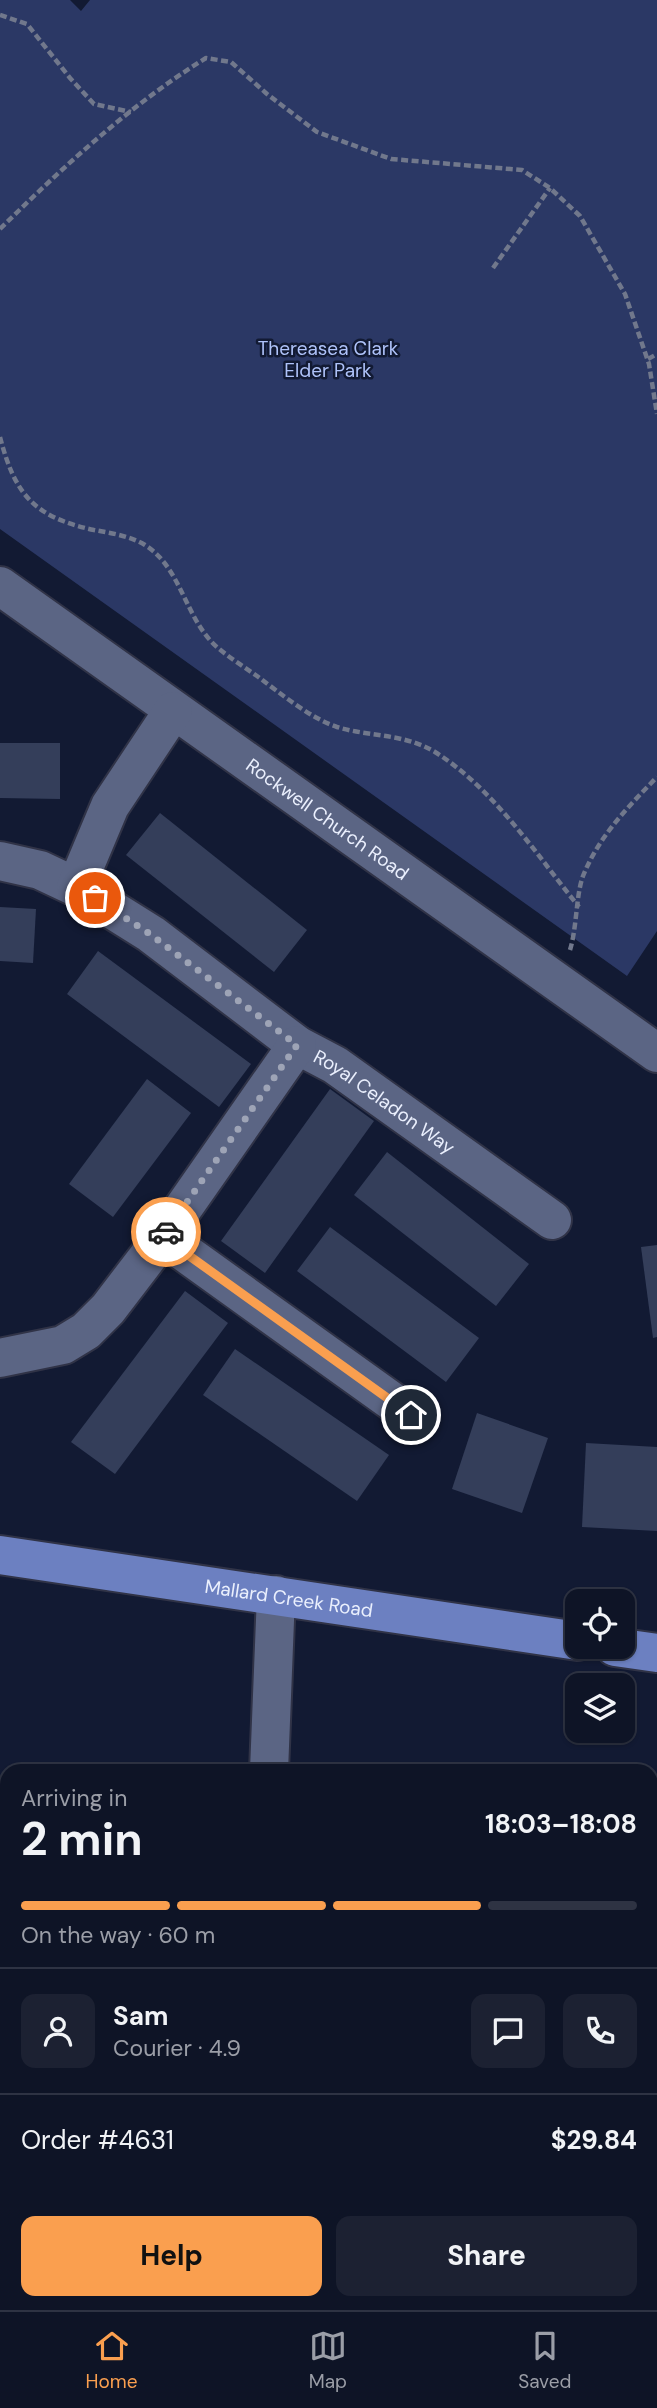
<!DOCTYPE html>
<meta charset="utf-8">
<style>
:root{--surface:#0e1426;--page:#1c2132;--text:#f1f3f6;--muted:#9b9ea7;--line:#2e3343;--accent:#fa9f4f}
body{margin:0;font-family:"DM Sans",sans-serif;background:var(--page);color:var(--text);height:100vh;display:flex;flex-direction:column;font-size:26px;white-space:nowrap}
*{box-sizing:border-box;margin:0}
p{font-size:23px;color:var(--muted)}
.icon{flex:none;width:38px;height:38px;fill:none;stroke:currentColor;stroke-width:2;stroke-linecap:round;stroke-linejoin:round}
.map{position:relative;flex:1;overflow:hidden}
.side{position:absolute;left:0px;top:1764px;width:658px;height:546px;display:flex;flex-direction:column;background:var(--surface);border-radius:21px 21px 0 0;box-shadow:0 2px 5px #0004,0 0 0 2px var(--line)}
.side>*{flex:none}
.controls{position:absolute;left:565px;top:1589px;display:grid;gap:14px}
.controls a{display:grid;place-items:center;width:70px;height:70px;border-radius:14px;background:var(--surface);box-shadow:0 2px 5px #0004,0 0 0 2px var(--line);font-size:35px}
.pin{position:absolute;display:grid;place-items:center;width:60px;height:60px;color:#fff;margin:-30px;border:4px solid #fff;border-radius:50%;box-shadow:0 2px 7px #0007}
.courier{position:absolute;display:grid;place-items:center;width:70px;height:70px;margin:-35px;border:5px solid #fa9f4f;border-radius:50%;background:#fff;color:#222;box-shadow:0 2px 9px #0007}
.overview em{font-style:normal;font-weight:700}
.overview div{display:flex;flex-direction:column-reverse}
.overview{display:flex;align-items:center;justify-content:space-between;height:119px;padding:0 21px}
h1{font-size:46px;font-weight:700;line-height:52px}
.bar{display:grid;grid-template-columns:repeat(4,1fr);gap:10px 7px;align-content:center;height:84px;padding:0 21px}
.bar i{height:9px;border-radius:5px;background:var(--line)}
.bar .on{background:var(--accent)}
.bar p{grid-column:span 4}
.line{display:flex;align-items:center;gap:18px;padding:0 21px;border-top:2px solid var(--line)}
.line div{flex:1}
.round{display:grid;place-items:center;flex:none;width:74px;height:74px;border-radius:14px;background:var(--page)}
.button{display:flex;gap:14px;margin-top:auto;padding:14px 21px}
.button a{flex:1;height:80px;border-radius:14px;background:var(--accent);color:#111;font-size:28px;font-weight:700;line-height:80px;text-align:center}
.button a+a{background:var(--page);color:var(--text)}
.tabs{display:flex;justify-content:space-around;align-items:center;height:98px;border-top:2px solid var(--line);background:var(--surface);font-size:19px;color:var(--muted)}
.tabs a{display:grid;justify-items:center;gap:4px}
.tabs .on{color:var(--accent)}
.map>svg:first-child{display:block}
</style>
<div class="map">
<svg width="657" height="2310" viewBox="0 0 657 2310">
<rect width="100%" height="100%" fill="#121a33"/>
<path fill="#2b3865" d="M0 0H70L81 11 90 0H657V931L627 976 0 529Z"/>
<g fill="#343e5a">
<path d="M0 743H60V799L0 798Z"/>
<path d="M160 813 307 930 274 972 126 855Z"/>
<path d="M0 907 36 909 33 963 0 961Z"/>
<path d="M98 951 251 1064 219 1107 67 994Z"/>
<path d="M147 1079 191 1113 113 1217 69 1184Z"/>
<path d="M330 1089 374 1121 265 1273 221 1241Z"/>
<path d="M387 1152 529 1264 496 1306 354 1195Z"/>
<path d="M330 1227 479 1338 446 1382 297 1271Z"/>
<path d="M657 1245V1337L653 1338 641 1247Z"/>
<path d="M185 1291 228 1323 115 1474 71 1442Z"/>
<path d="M235 1349 389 1455 357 1501 203 1395Z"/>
<path d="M477 1413 548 1438 522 1513 452 1489Z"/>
<path d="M586 1443 657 1447V1531L582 1527Z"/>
<path d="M7 1801V1893L0 1884V1806Z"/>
<path d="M7 2144V2226L0 2228V2147Z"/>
<path d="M7 2252V2303H54L56 2307 48 2310H4L0 2302V2255Z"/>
<path d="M657 2265V2310H496L494 2303H651V2267Z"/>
</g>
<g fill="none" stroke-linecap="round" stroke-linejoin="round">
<defs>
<g id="minor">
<path id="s1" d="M0 586 657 1053"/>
<path id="s2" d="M0 861 40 870 76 887 151 934 297 1045 335 1065 552 1220"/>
<path d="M76 887 110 806 173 711"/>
<path d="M163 1237 411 1415"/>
<path d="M0 1358 63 1345 86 1331 108 1309 163 1237 297 1045"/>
<path d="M269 1771 276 1595"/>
<path d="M651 1880 657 1882"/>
<path d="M369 2303 371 2310"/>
</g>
<g id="major">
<path id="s3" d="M0 1555 578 1641"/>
<path d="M615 1647 657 1653"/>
</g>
</defs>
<use href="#minor" stroke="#303347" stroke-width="42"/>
<use href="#major" stroke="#303347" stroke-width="42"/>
<g stroke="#71788c" stroke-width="4.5" stroke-dasharray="7 3.5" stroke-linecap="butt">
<path d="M0 15 27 24 70 78 94 104 131 112"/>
<path d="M0 229C63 167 130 105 206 58L231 62 267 94 317 132 391 159 522 170 550 188 580 216 625 294 649 364 657 414"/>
<path d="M493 268 550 188"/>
<path d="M648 359 657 354"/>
<path d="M0 437C15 495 34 517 94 530 111 533 130 536 145 545 182 568 185 620 218 648 230 658 244 667 257 676 280 693 310 718 337 727 370 737 403 733 435 752 494 789 536 854 579 907"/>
<path d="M570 950C577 927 576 895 583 876 599 836 628 807 657 777"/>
</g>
<use href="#minor" stroke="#5b6584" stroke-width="38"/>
<use href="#major" stroke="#6c80c1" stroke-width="38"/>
</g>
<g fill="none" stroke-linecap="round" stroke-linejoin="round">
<path stroke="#9ea4b6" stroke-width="7" stroke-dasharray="0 12.6" d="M95 898 150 934 297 1045 166 1232"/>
<path stroke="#fa9f4f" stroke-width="9" d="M166 1232 163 1237 411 1415"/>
</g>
<g text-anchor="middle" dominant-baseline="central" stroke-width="5" stroke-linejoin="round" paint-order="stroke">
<g font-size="19" fill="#afc3fa" stroke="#121a33">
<text x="328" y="348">Thereasea Clark<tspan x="328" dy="22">Elder Park</tspan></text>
</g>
<g font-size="19" fill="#eaeffd" stroke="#121a33">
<text stroke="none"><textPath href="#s1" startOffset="402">Rockwell Church Road</textPath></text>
<text stroke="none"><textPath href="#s2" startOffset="457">Royal Celadon Way</textPath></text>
<text stroke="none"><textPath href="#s3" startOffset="292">Mallard Creek Road</textPath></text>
</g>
</g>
</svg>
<div class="controls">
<a><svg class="icon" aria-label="locate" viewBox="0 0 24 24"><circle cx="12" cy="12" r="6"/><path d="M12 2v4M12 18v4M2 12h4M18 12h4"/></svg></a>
<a><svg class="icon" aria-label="layers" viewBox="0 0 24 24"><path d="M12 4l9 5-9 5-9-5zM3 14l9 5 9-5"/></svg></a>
</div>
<div class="pin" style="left:95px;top:898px;background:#ea580c"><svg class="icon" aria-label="bag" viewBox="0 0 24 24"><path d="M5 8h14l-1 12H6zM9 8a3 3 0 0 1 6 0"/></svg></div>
<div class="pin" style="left:411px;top:1415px;background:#1f2937"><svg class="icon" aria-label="home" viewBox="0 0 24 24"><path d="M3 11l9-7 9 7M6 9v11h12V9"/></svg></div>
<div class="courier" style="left:166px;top:1232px"><svg class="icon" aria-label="car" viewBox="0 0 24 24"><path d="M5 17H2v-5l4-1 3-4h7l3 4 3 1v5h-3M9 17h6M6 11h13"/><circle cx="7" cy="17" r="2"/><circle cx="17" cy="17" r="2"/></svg></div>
<section class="side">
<div class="overview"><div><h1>2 min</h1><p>Arriving in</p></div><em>18:03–18:08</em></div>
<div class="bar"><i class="on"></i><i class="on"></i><i class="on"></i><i></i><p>On the way · 60 m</p></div>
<div class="line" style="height:126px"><a class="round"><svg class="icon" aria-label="person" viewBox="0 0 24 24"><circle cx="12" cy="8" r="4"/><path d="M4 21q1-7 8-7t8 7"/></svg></a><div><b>Sam</b><p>Courier · 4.9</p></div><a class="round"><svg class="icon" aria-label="chat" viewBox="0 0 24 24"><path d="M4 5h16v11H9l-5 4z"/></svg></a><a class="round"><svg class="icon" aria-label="phone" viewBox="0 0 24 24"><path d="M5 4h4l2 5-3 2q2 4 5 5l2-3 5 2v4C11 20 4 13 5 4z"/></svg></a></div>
<div class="line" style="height:91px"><div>Order #4631</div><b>$29.84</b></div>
<div class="button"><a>Help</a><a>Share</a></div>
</section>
</div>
<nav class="tabs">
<a class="on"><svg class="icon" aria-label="home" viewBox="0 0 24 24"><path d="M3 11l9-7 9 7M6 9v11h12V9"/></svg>Home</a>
<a><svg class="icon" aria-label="map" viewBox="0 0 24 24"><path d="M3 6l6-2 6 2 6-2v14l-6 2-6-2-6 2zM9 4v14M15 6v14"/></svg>Map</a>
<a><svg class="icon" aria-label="saved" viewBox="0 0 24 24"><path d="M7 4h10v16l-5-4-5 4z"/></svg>Saved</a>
</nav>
